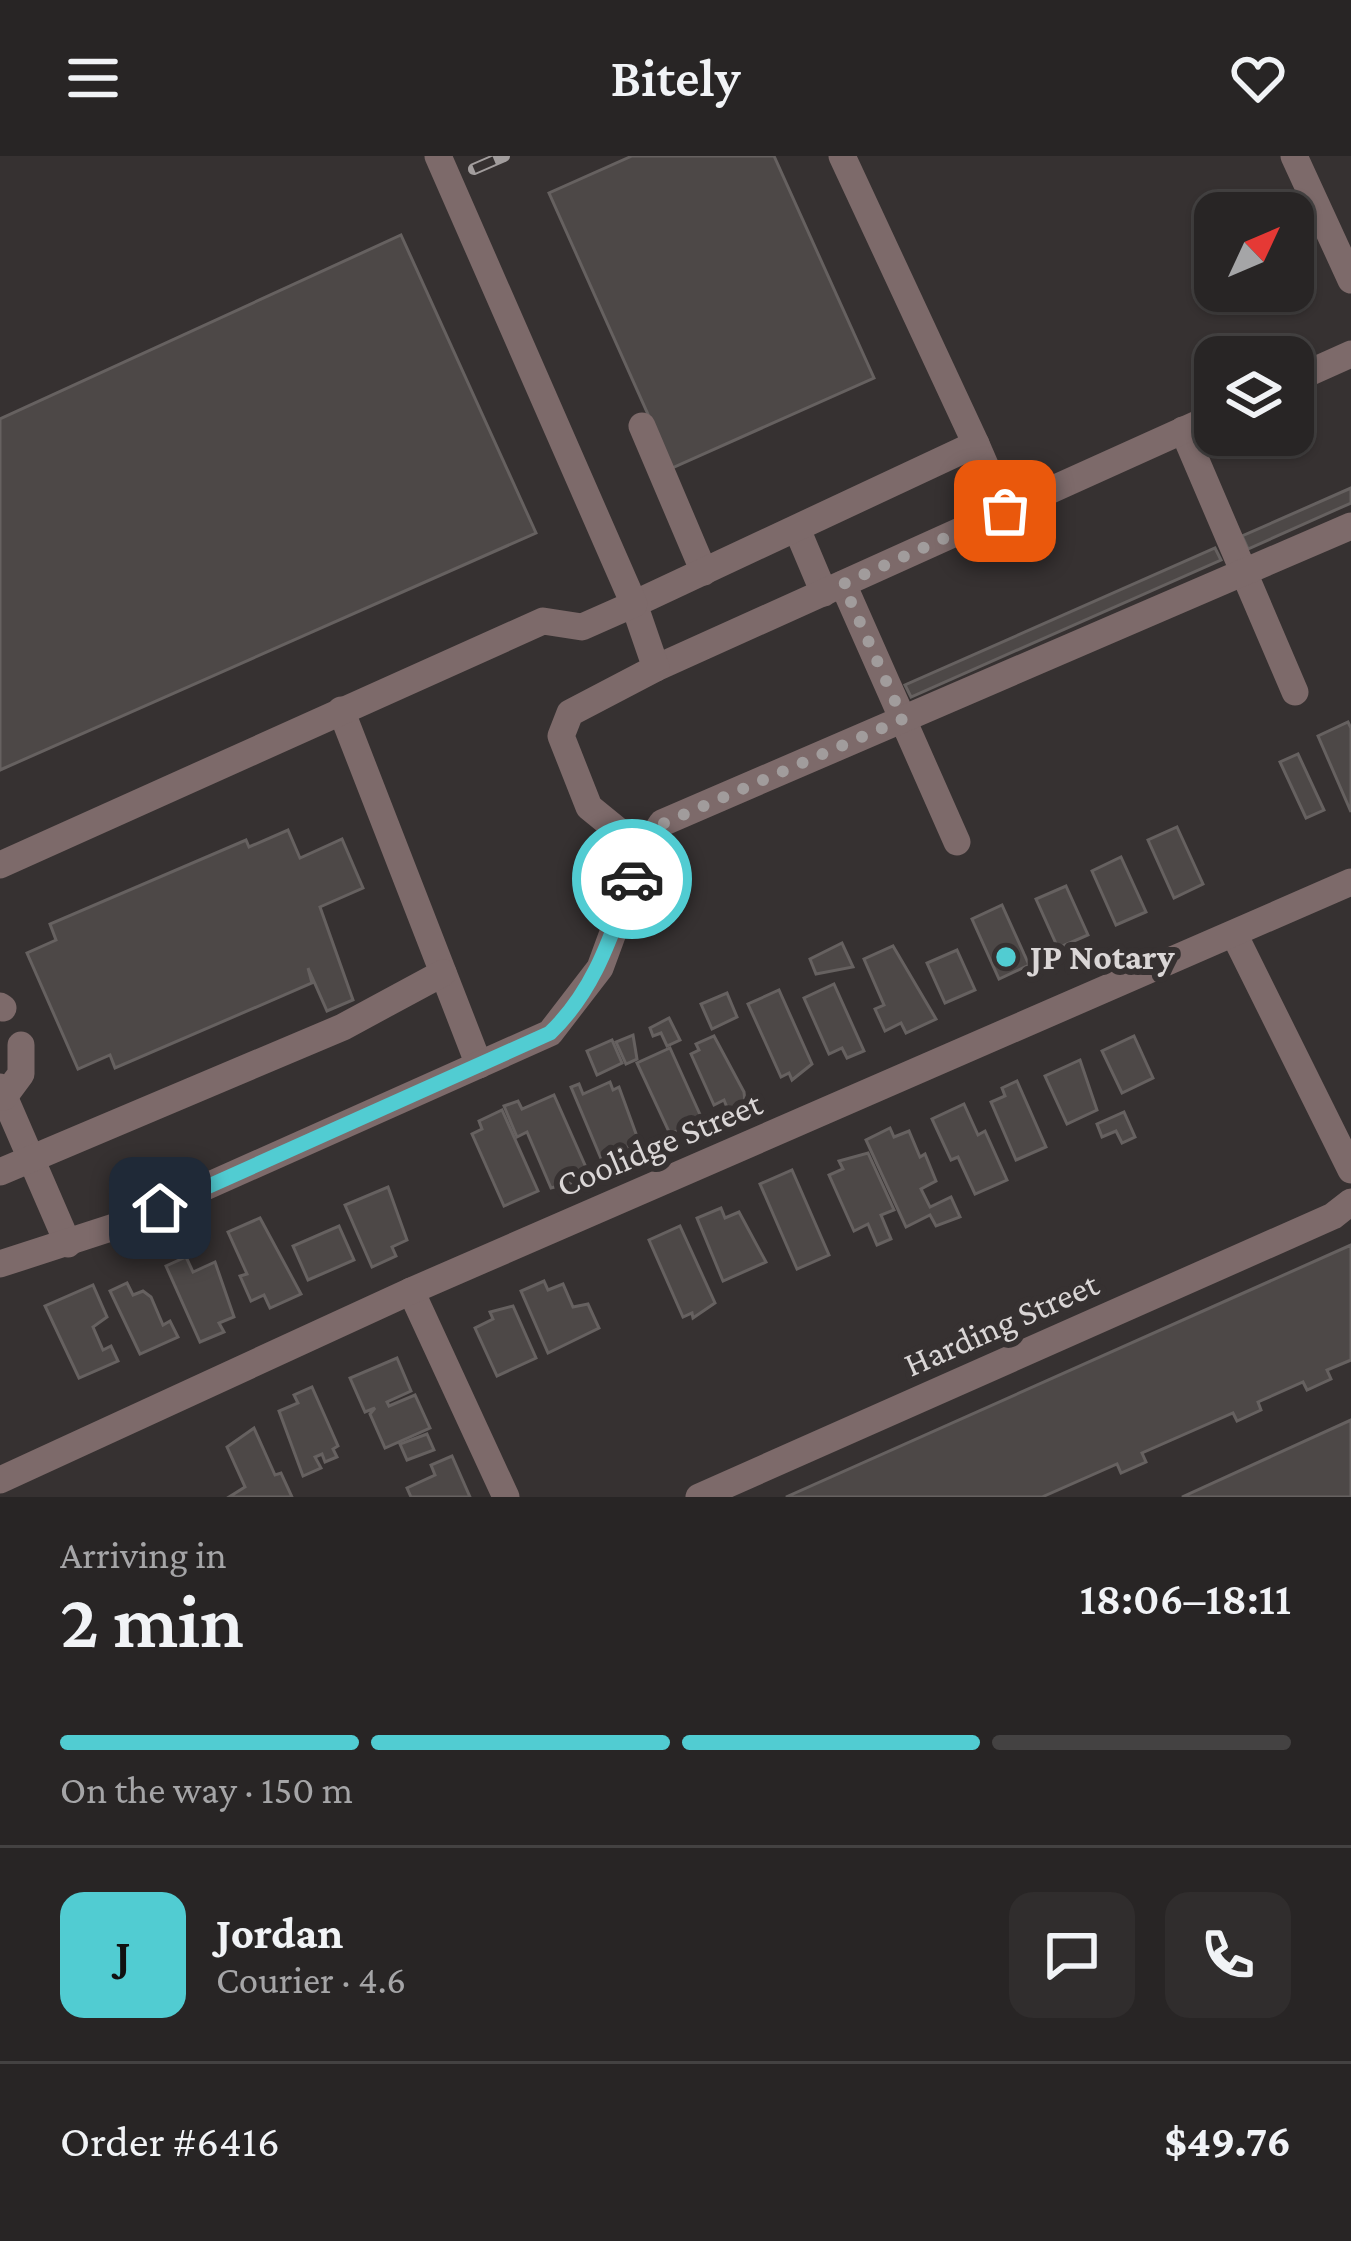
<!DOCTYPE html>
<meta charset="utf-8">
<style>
:root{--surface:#282525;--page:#302d2d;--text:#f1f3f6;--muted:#a5a5a7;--line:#444242;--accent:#51ccd2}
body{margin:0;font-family:"Crimson Pro",serif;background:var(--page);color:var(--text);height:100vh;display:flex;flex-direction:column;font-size:45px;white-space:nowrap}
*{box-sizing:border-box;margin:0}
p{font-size:39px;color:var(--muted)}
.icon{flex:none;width:66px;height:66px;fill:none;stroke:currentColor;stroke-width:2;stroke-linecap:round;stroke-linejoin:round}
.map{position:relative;height:1341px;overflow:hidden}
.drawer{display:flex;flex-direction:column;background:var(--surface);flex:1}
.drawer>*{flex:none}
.needle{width:78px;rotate:46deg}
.controls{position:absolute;left:1194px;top:36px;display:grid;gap:24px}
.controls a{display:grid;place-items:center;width:120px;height:120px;border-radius:24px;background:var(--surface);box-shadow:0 3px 9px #0004,0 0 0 3px var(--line);font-size:60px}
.pin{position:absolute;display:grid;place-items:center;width:102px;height:102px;color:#fff;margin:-51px;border-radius:24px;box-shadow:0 6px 18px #0006}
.courier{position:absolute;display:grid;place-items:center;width:120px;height:120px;margin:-60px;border:9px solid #51ccd2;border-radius:50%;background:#fff;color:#222;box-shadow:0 3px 15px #0007}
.summary em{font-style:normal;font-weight:600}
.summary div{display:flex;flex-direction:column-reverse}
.summary{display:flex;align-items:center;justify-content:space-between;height:204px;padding:0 60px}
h1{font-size:78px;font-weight:600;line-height:90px}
.bar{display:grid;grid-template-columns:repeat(4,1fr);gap:18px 12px;align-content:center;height:144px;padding:0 60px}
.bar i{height:15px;border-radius:9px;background:var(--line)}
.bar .selected{background:var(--accent)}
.bar p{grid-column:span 4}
.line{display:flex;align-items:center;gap:30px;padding:0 60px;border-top:3px solid var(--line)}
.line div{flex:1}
.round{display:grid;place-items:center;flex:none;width:126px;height:126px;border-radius:24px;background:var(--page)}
header{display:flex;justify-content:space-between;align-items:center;height:156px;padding:0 60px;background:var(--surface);font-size:54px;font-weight:600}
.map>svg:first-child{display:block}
</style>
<header><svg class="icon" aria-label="menu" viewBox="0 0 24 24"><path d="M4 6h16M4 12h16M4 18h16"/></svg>Bitely<svg class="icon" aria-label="heart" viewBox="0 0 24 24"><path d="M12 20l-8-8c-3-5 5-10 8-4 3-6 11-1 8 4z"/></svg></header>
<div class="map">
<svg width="1351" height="1341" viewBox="0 0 1351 1341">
<rect width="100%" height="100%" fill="#363131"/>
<g fill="#4d4847" stroke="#666160" stroke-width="3">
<path d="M632 0H774L874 222 672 312 549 37Z"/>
<path d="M401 79 536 377 0 614V263Z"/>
<path d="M1351 332V347L1248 393 1242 380Z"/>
<path d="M1215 392 1221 404 911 541 905 529Z"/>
<path d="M1348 566 1351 572V656L1318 580Z"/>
<path d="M1298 598 1324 654 1306 662 1280 606Z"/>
<path d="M1177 671 1203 728 1174 742 1148 684Z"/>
<path d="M288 674 300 702 342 683 363 732 320 751 353 844 327 855 308 812 312 827 115 912 110 899 78 913 27 797 56 784 50 768 246 684 249 691Z"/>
<path d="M1121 701 1146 756 1116 769 1092 715Z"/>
<path d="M1066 730 1088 779 1058 792 1036 743Z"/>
<path d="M1002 749 1029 809 999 823 972 763Z"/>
<path d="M842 787 853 811 816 818 810 803Z"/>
<path d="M893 790 936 863 906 877 901 867 885 875 875 853 884 849 864 803Z"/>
<path d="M957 794 975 834 945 847 927 807Z"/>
<path d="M834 828 864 895 847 902 842 892 829 898 804 842Z"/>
<path d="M779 834 812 908 792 924 789 917 781 921 748 848Z"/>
<path d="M727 837 737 861 712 873 701 848Z"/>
<path d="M669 862 680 884 667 890 661 877 653 880 650 872Z"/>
<path d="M633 879 637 903 626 908 616 886Z"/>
<path d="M714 880 744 936 745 946 728 954 724 944 714 949 691 898 699 894 696 888Z"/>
<path d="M1134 880 1153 922 1122 937 1102 895Z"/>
<path d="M612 884 622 907 597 919 587 895Z"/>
<path d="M670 892 702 963 670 978 637 907Z"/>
<path d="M1080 904 1097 954 1067 968 1045 920Z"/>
<path d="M1017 925 1046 991 1016 1004 991 946 1005 940 1002 932Z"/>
<path d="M610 926 613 934 619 931 639 986 625 992 629 1001 605 1012 571 931 579 928 583 938Z"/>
<path d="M554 939 588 1016 579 1025 551 1032 527 976 517 981 504 950 518 945 522 953Z"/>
<path d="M964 948 978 979 985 975 1007 1024 975 1038 958 1001 951 1004 932 963Z"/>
<path d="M502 954 538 1035 504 1050 472 978 482 973 479 965Z"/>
<path d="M1124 956 1135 981 1122 987 1116 975 1102 981 1097 968Z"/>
<path d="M890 972 894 981 909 975 920 1001 925 998 936 1025 921 1033 930 1051 951 1041 960 1061 936 1070 930 1059 906 1071 866 984Z"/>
<path d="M868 997 894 1054 881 1059 891 1083 877 1089 868 1068 854 1075 829 1019 843 1013 839 1005Z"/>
<path d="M792 1014 829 1099 797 1113 760 1028Z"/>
<path d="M388 1031 407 1084 392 1091 396 1100 372 1111 345 1049Z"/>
<path d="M721 1052 725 1062 739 1056 766 1106 723 1125 697 1062Z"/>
<path d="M260 1062 301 1138 270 1152 264 1139 251 1145 240 1120 247 1118 228 1076Z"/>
<path d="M339 1070 354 1104 308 1124 293 1090Z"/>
<path d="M680 1070 715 1147 693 1162 692 1157 683 1161 649 1084Z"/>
<path d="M1351 1089V1204L1327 1214 1331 1223 1307 1234 1303 1226 1258 1246 1261 1254 1237 1265 1233 1257 1142 1297 1146 1306 1121 1317 1117 1308 1042 1341H786Z"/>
<path d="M186 1101 193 1116 215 1106 234 1161 219 1167 224 1176 200 1186 166 1110Z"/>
<path d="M544 1125 548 1134 563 1128 573 1151 588 1148 599 1172 548 1197 521 1135Z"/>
<path d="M127 1127 133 1139 143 1135 151 1141 163 1169 170 1165 178 1181 140 1198 110 1135Z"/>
<path d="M93 1129 107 1161 93 1171 103 1194 111 1190 118 1205 79 1222 45 1150Z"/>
<path d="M513 1150 536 1202 497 1220 475 1172 493 1163 490 1156Z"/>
<path d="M397 1202 411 1235 387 1246 389 1250 415 1239 430 1272 385 1292 370 1258 375 1252 365 1256 350 1222Z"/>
<path d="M312 1231 338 1290 333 1293 337 1301 325 1306 322 1298 315 1301 321 1312 303 1320 279 1255 298 1247 294 1239Z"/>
<path d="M1351 1264V1341H1182Z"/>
<path d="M254 1272 275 1319 281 1317 292 1341H229L245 1331 227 1291Z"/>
<path d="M427 1278 434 1294 407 1304 400 1288Z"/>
<path d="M452 1300 470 1341H411L407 1332 435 1319 431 1309Z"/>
</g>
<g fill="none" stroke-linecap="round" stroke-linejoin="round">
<g stroke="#7d6a6a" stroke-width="27">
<path d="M1294 0 1351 124"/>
<path d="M1293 224 1351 198"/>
<path d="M642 270 704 416"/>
<path d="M1183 274 1295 536"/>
<path d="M976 288 1005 355"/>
<path d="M797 373 824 437"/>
<path d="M843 428 957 686"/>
<path d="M656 512 1215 260"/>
<path d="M341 554 479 909"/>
<path d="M643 695 589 651 561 580 570 557 656 512 634 448 976 288 842 0"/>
<path d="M0 709 543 465 582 471 634 448 438 0"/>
<path d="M1234 778 1351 1014"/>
<path d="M0 850 3 852"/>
<path d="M0 931 68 1088"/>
<path d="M4 941 21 918V889"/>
<path d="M0 1016 343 871 443 817"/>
<path d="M0 1108 120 1069 550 877 600 812 643 695 662 667 1351 370"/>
<path d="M411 1135 506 1341"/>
<path d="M0 1324 411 1135 1351 726"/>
<path d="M699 1341 1333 1060 1351 1046"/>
</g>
<defs>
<path id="rail" d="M474 13 504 0"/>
</defs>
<use href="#rail" stroke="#a29d9d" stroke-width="12"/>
<use href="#rail" stroke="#363131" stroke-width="8" stroke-dasharray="22" stroke-linecap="butt"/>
</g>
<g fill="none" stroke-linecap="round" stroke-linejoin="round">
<path stroke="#a19c9c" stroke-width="12" stroke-dasharray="0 21.6" d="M632 723 662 668 903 563 843 428 1005 355"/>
<path stroke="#51ccd2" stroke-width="15" d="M160 1052 550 877C595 834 611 780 632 723"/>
</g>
<circle fill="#51ccd2" stroke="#363131" stroke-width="4.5" cx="1006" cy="801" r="12"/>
<g text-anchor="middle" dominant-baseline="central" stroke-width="12" stroke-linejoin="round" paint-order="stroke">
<g font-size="36" font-weight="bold" fill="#dad6d6" stroke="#363131" text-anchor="start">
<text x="1030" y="801">JP Notary</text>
</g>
<g font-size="36" fill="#dad6d6" stroke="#363131">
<text transform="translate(659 988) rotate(-23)">Coolidge Street</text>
<text transform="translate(1001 1168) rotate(-24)">Harding Street</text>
</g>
</g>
</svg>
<div class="controls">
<a><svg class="needle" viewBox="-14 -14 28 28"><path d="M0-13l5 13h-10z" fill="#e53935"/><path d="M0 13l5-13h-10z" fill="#a5a5a7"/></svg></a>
<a><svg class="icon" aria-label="layers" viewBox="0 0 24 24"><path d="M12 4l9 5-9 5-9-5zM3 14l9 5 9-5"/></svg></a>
</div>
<div class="pin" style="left:1005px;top:355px;background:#ea580c"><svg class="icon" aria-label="bag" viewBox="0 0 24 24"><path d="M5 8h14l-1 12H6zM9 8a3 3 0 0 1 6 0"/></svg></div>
<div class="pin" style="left:160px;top:1052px;background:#1f2937"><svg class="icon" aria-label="home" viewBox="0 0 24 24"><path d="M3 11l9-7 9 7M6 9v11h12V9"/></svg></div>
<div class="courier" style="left:632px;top:723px"><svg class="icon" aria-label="car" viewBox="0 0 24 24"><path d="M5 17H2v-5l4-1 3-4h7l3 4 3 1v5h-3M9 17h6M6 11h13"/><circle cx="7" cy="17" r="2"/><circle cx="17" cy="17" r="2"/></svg></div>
</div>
<section class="drawer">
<div class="summary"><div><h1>2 min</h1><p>Arriving in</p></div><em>18:06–18:11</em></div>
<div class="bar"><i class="selected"></i><i class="selected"></i><i class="selected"></i><i></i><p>On the way · 150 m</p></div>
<div class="line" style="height:216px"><b class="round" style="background:var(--accent);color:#111">J</b><div><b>Jordan</b><p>Courier · 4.6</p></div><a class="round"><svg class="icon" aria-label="chat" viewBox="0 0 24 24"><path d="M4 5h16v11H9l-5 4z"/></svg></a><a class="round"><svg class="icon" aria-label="phone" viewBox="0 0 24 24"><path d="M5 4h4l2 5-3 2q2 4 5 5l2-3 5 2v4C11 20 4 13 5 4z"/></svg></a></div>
<div class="line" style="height:156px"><div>Order #6416</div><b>$49.76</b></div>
</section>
